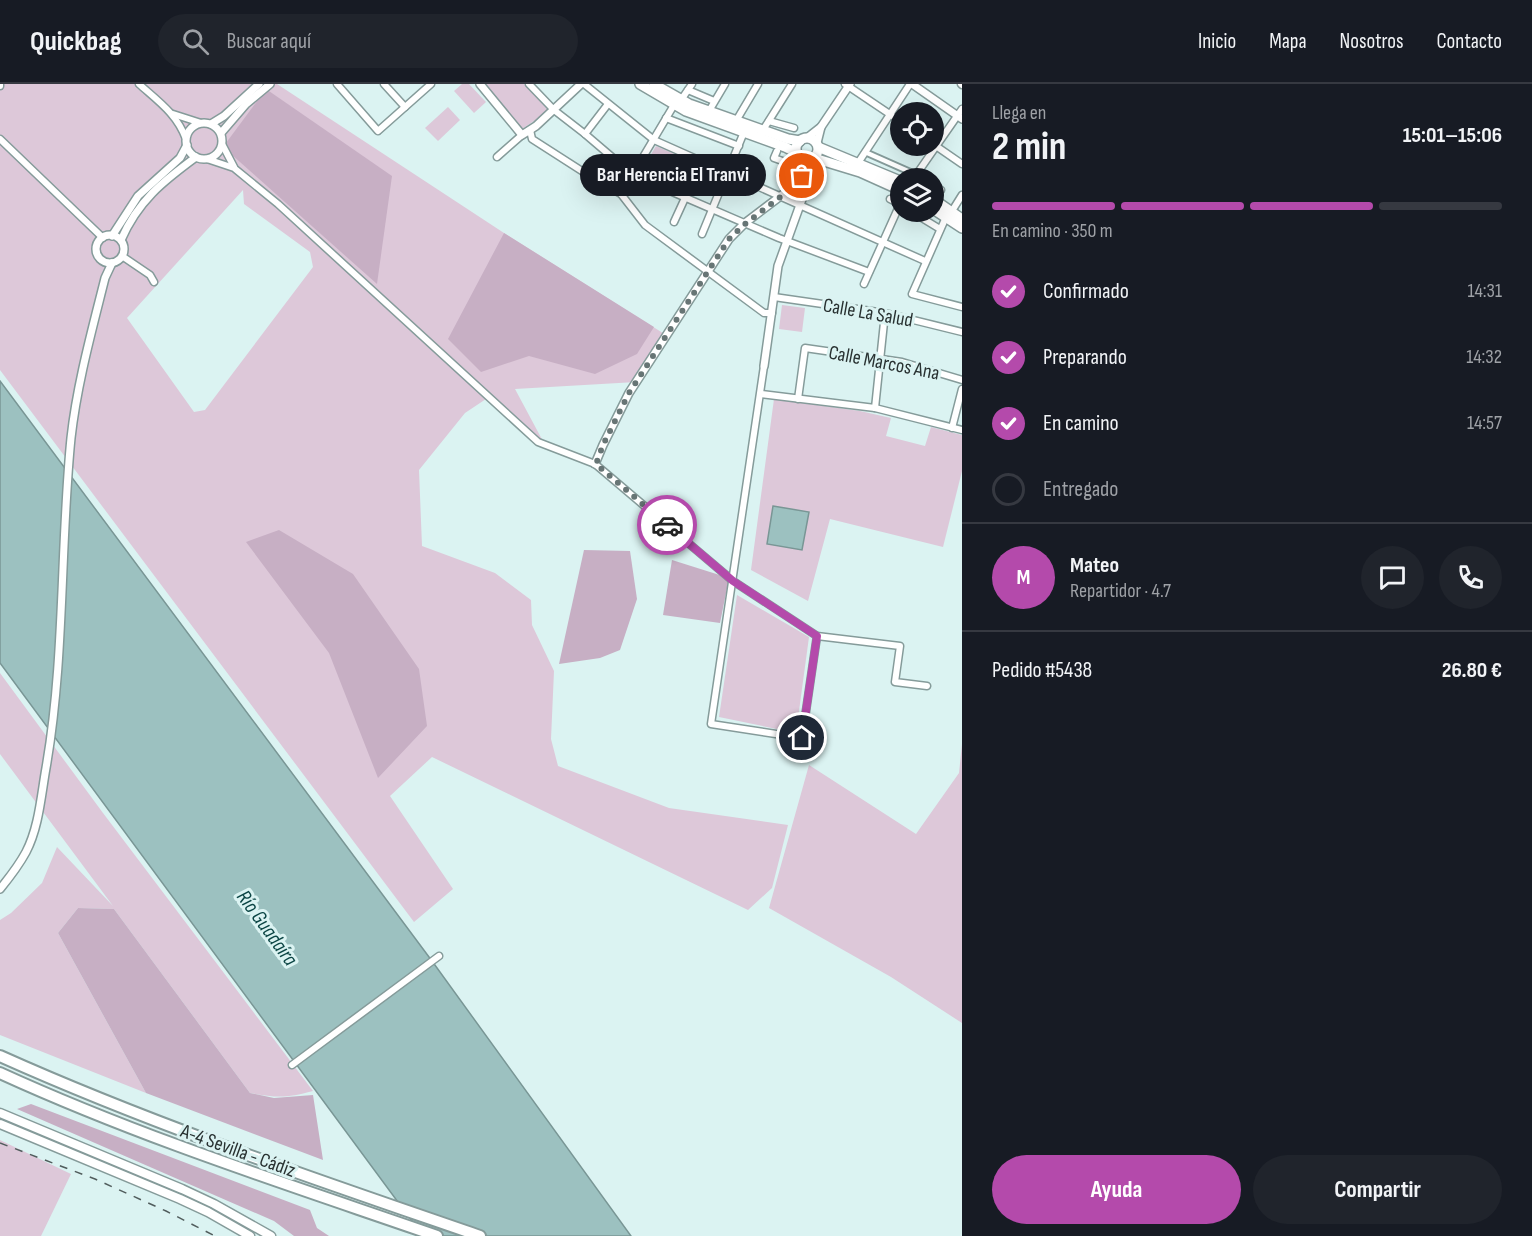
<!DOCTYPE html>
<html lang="es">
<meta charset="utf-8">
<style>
:root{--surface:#171b24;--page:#20242c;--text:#f1f3f6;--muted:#9ea1a6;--line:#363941;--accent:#b44aab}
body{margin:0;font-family:"Sofia Sans Condensed",sans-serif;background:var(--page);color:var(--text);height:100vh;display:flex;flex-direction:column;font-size:22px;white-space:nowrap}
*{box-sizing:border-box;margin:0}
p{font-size:20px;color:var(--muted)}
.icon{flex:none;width:33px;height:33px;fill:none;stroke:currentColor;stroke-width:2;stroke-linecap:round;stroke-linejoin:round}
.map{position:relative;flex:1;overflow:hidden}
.drawer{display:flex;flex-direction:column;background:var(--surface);width:570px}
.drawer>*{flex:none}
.controls{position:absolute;left:890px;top:18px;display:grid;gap:12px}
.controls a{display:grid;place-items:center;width:54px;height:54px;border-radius:50%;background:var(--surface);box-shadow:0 6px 24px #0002;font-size:30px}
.pin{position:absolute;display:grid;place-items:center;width:51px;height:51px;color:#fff;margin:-26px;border:3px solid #fff;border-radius:50%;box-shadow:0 2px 6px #0007}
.courier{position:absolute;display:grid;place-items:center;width:60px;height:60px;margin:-30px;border:4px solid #b44aab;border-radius:50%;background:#fff;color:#222;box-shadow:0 2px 8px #0007}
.bubble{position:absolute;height:42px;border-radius:21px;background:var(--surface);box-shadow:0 6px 24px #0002;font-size:20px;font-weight:700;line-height:42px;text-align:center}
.overview em{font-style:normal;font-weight:700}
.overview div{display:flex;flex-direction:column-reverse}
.overview{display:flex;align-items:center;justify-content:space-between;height:102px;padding:0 30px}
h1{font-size:39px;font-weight:700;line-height:45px}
.bar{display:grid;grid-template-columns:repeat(4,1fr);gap:9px 6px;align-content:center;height:72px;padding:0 30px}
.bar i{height:8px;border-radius:4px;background:var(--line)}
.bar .on{background:var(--accent)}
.bar p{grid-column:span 4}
.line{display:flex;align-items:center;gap:15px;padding:0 30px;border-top:2px solid var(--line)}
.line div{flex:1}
.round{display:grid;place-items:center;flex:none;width:63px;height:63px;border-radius:32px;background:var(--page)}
ol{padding:0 30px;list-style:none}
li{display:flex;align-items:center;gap:18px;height:66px}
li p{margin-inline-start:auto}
li .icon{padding:6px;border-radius:50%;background:var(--accent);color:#fff;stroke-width:4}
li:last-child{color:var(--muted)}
li i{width:33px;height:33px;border:3px solid var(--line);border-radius:50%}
.cta{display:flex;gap:12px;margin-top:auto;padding:12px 30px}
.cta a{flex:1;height:69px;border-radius:36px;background:var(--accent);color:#fff;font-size:24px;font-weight:700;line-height:69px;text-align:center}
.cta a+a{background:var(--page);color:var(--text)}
header{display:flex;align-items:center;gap:36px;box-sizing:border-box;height:84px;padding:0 30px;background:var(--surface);border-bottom:2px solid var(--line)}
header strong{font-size:28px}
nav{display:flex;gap:33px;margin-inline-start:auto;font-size:21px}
.search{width:420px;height:54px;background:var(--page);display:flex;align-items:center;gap:15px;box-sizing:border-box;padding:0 21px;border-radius:33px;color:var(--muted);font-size:22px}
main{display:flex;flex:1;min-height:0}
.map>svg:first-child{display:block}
</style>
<header>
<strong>Quickbag</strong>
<div class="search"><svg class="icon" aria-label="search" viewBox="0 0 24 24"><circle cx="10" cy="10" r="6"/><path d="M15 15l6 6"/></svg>Buscar aquí</div>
<nav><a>Inicio</a><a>Mapa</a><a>Nosotros</a><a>Contacto</a></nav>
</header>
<main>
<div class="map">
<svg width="962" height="1152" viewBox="0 0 962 1152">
<rect width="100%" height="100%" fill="#dbf3f2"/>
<g fill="#ddc8d9" fill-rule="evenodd">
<path d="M0 0H277L504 149 666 251 636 298 515 305 545 361 489 313 465 329 419 386 422 462 495 489 531 516 532 541 554 587 551 655 558 682 669 724 788 741 772 804 748 826 432 673 390 712 453 805 414 838 0 286ZM243 106 244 120 310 168 313 183 205 326 194 328 127 234Z"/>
<path d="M462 0H469L486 18 474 29 454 7Z"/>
<path d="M486 0H524L549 27 522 45Z"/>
<path d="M448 23 460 36 438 57 425 44Z"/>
<path d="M656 62 698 80 685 112 639 91Z"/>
<path d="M782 221 805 224 802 248 779 245Z"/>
<path d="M774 315 860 327 891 334 886 352 925 362 931 343 962 351V387L943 463 830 435 808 517 751 486Z"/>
<path d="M737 511 809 553 796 649 719 633Z"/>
<path d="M0 589 103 729 313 1007C287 1014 277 1014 250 1009L114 825 78 824 58 849 146 1009 0 951V836L11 829 42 799 57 763 113 822 0 670Z"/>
<path d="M962 660V939L891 893 769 824 809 681 916 750 959 689Z"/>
<path d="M0 1056 71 1090 41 1152H0Z"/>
</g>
<g fill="#c7afc4">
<path d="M266 5 392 92 377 200 223 63Z"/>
<path d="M504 149 654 243 637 270 595 290 529 272 481 288 448 255Z"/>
<path d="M279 446 353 490 419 585 427 642 378 694 329 569 246 458Z"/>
<path d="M584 466 630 467 637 515 620 566 600 574 559 580Z"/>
<path d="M672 476 729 494 720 539 663 531Z"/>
<path d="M78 824 114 825 250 1009 274 1014 313 1011 323 1076 146 1009 58 849Z"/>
<path d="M31 1020 310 1126 317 1144 329 1152H294L274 1137 17 1025Z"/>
</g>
<g fill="#9cc1c0" stroke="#799695" stroke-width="1.5">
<path d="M0 297 432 877 631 1152H423L0 579Z"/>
<path d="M773 422 809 428 802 466 767 460Z"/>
</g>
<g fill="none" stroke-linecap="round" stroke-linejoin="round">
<defs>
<g id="pedestrian">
<path d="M865 68 917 91"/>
<path d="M802 98 799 118 786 113V110Z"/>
</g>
<g id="minor">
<path d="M139 0C158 17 177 30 186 55"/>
<path d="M337 0 378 47 431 0"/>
<path d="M384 0 405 23"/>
<path d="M529 0 554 26 585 50 633 91 779 154 869 188"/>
<path d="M584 0 654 56 925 177"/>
<path d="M845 0 900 37"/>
<path d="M961 0 962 1"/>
<path d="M0 2V0"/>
<path d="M688 6 714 17"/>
<path d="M681 16 692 0"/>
<path d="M709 27 725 0"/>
<path d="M173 30 201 39"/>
<path d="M666 34 739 62"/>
<path d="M736 37 758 0"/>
<path d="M769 37 794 44"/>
<path d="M530 46 532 55 585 89 621 110 645 141 764 229H772"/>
<path d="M763 46 792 0"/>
<path d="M585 50 608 20"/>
<path d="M0 55 103 154"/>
<path d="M222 60 234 83"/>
<path d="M933 60 962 80"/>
<path d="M777 67 774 74 802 84"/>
<path d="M497 73 522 51"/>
<path d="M207 75 234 84 278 120 538 358 595 380 733 497 817 552 900 562 895 598 927 602"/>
<path d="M858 79 910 0"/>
<path d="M914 94 962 25"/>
<path d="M933 101 941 106"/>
<path d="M621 110 674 21"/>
<path d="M890 115 900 120"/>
<path d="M952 127 962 111"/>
<path d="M912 128 940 145"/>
<path d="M946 133 912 210 962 223"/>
<path d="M674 138 702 77"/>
<path d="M702 150 744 48"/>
<path d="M122 172 150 191 154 198"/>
<path d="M864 200 900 120"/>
<path d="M774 213 885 229 962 248"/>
<path d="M764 282 711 640 802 654 817 552"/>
<path d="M761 310 875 324 962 346"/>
<path d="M798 315 805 264 902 278 962 296"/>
<path d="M875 324 885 229"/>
<path d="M952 344 962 305"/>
<path d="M292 981 439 872"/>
</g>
<g id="tertiary">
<path d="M480 0 522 51 536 42 581 0"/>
<path d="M912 0 962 35"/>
<circle cx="204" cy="57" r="18"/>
<path d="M211 40 224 32 259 0"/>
<path d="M221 49 246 20 270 0"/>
<path d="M807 54 821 43 850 0"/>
<path d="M817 59 821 43"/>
<circle cx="110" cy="165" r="14"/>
<path d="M112 152 138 112 180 74 187 61"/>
<path d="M121 156C138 117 162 98 196 73"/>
<path d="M764 282 778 182 805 107 812 75"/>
<path d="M595 380 603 361 629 309 729 155 745 139 799 98 802 84 799 73"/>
<path d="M0 805C9 794 19 781 26 768 39 743 41 712 46 684 65 575 60 464 71 354 77 300 92 246 105 194L112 179"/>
</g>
<g id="secondary">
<path d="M0 1029 182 1105 214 1120 271 1152"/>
<path d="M0 1040 180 1115 208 1128 250 1152"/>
</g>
<g id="primary">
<path d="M640 0 686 27 785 63 797 69"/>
<path d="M654 0 689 20 788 55 800 57"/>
<circle cx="807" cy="65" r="11"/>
<path d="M818 63 900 97"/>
<path d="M814 74 860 88 900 106"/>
<path d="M933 115 962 135"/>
<path d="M933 125 962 144"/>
</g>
<g id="motorway">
<path d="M0 972C156 1042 318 1096 480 1152"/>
<path d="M0 989C142 1054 290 1101 437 1152"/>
</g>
</defs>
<use href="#pedestrian" stroke="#859b9a" stroke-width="8"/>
<use href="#minor" stroke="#859b9a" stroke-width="9"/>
<use href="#tertiary" stroke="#859b9a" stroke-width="10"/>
<use href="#secondary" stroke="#859b9a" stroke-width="11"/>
<use href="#primary" stroke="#859b9a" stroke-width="12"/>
<use href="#motorway" stroke="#859b9a" stroke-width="14"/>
<use href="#pedestrian" stroke="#fff" stroke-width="4.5"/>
<use href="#minor" stroke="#fff" stroke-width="6"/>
<use href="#tertiary" stroke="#fff" stroke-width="7"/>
<use href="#secondary" stroke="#fff" stroke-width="8"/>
<use href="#primary" stroke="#fff" stroke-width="9"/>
<use href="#motorway" stroke="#fff" stroke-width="10"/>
<path stroke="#515d5d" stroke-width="1.5" stroke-dasharray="8 8" stroke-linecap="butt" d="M0 1059 95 1095 166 1127 215 1152"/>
</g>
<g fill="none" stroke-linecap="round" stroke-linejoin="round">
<path stroke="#677575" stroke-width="6" stroke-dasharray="0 10.8" d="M667 441 596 380 603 361 629 309 729 155 745 140 796 101 802 92"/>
<path stroke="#b44aab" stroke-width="8" d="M667 441 733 497 817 552 802 654"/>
</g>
<g text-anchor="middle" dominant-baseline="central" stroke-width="6" stroke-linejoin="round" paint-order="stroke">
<g font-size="20" fill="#283131" stroke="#dbf3f2">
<text transform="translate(868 229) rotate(10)">Calle La Salud</text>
<text transform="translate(884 279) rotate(11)">Calle Marcos Ana</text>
<text transform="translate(238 1067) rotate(20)">A-4 Sevilla - Cádiz</text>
</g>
<g font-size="21" font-style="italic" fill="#0c4645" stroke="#dbf3f2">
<text transform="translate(267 844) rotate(54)">Río Guadaíra</text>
</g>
</g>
</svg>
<div class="controls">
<a><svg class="icon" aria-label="locate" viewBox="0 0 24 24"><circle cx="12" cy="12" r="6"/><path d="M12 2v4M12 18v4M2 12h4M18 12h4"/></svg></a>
<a><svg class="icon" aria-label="layers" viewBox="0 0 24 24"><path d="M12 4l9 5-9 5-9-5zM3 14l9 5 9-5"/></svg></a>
</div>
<div class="pin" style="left:802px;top:92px;background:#ea580c"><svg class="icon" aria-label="bag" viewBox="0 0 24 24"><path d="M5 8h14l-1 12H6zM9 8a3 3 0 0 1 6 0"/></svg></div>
<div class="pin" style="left:802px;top:654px;background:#1f2937"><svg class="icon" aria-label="home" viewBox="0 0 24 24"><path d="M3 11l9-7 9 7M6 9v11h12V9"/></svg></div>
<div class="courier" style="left:667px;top:441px"><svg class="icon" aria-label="car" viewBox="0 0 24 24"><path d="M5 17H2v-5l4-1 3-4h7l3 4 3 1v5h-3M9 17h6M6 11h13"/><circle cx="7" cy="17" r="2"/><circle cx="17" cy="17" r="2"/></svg></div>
<div class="bubble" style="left:580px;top:70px;width:186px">Bar Herencia El Tranvi</div>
</div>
<section class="drawer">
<div class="overview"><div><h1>2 min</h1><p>Llega en</p></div><em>15:01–15:06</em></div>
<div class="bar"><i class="on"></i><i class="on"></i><i class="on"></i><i></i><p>En camino · 350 m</p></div>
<ol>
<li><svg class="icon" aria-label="check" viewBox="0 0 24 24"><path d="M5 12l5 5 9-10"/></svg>Confirmado<p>14:31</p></li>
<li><svg class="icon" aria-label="check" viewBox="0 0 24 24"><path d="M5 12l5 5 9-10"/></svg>Preparando<p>14:32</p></li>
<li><svg class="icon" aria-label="check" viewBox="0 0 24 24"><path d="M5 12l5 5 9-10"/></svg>En camino<p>14:57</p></li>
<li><i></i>Entregado</li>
</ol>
<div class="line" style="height:108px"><b class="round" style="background:var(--accent);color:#fff">M</b><div><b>Mateo</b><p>Repartidor · 4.7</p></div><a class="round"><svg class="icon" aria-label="chat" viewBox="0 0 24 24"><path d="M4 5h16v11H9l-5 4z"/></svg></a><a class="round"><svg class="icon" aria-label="phone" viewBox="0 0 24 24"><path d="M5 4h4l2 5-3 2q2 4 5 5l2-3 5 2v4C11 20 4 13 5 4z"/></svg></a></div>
<div class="line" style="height:78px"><div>Pedido #5438</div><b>26.80 €</b></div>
<div class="cta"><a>Ayuda</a><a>Compartir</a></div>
</section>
</main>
